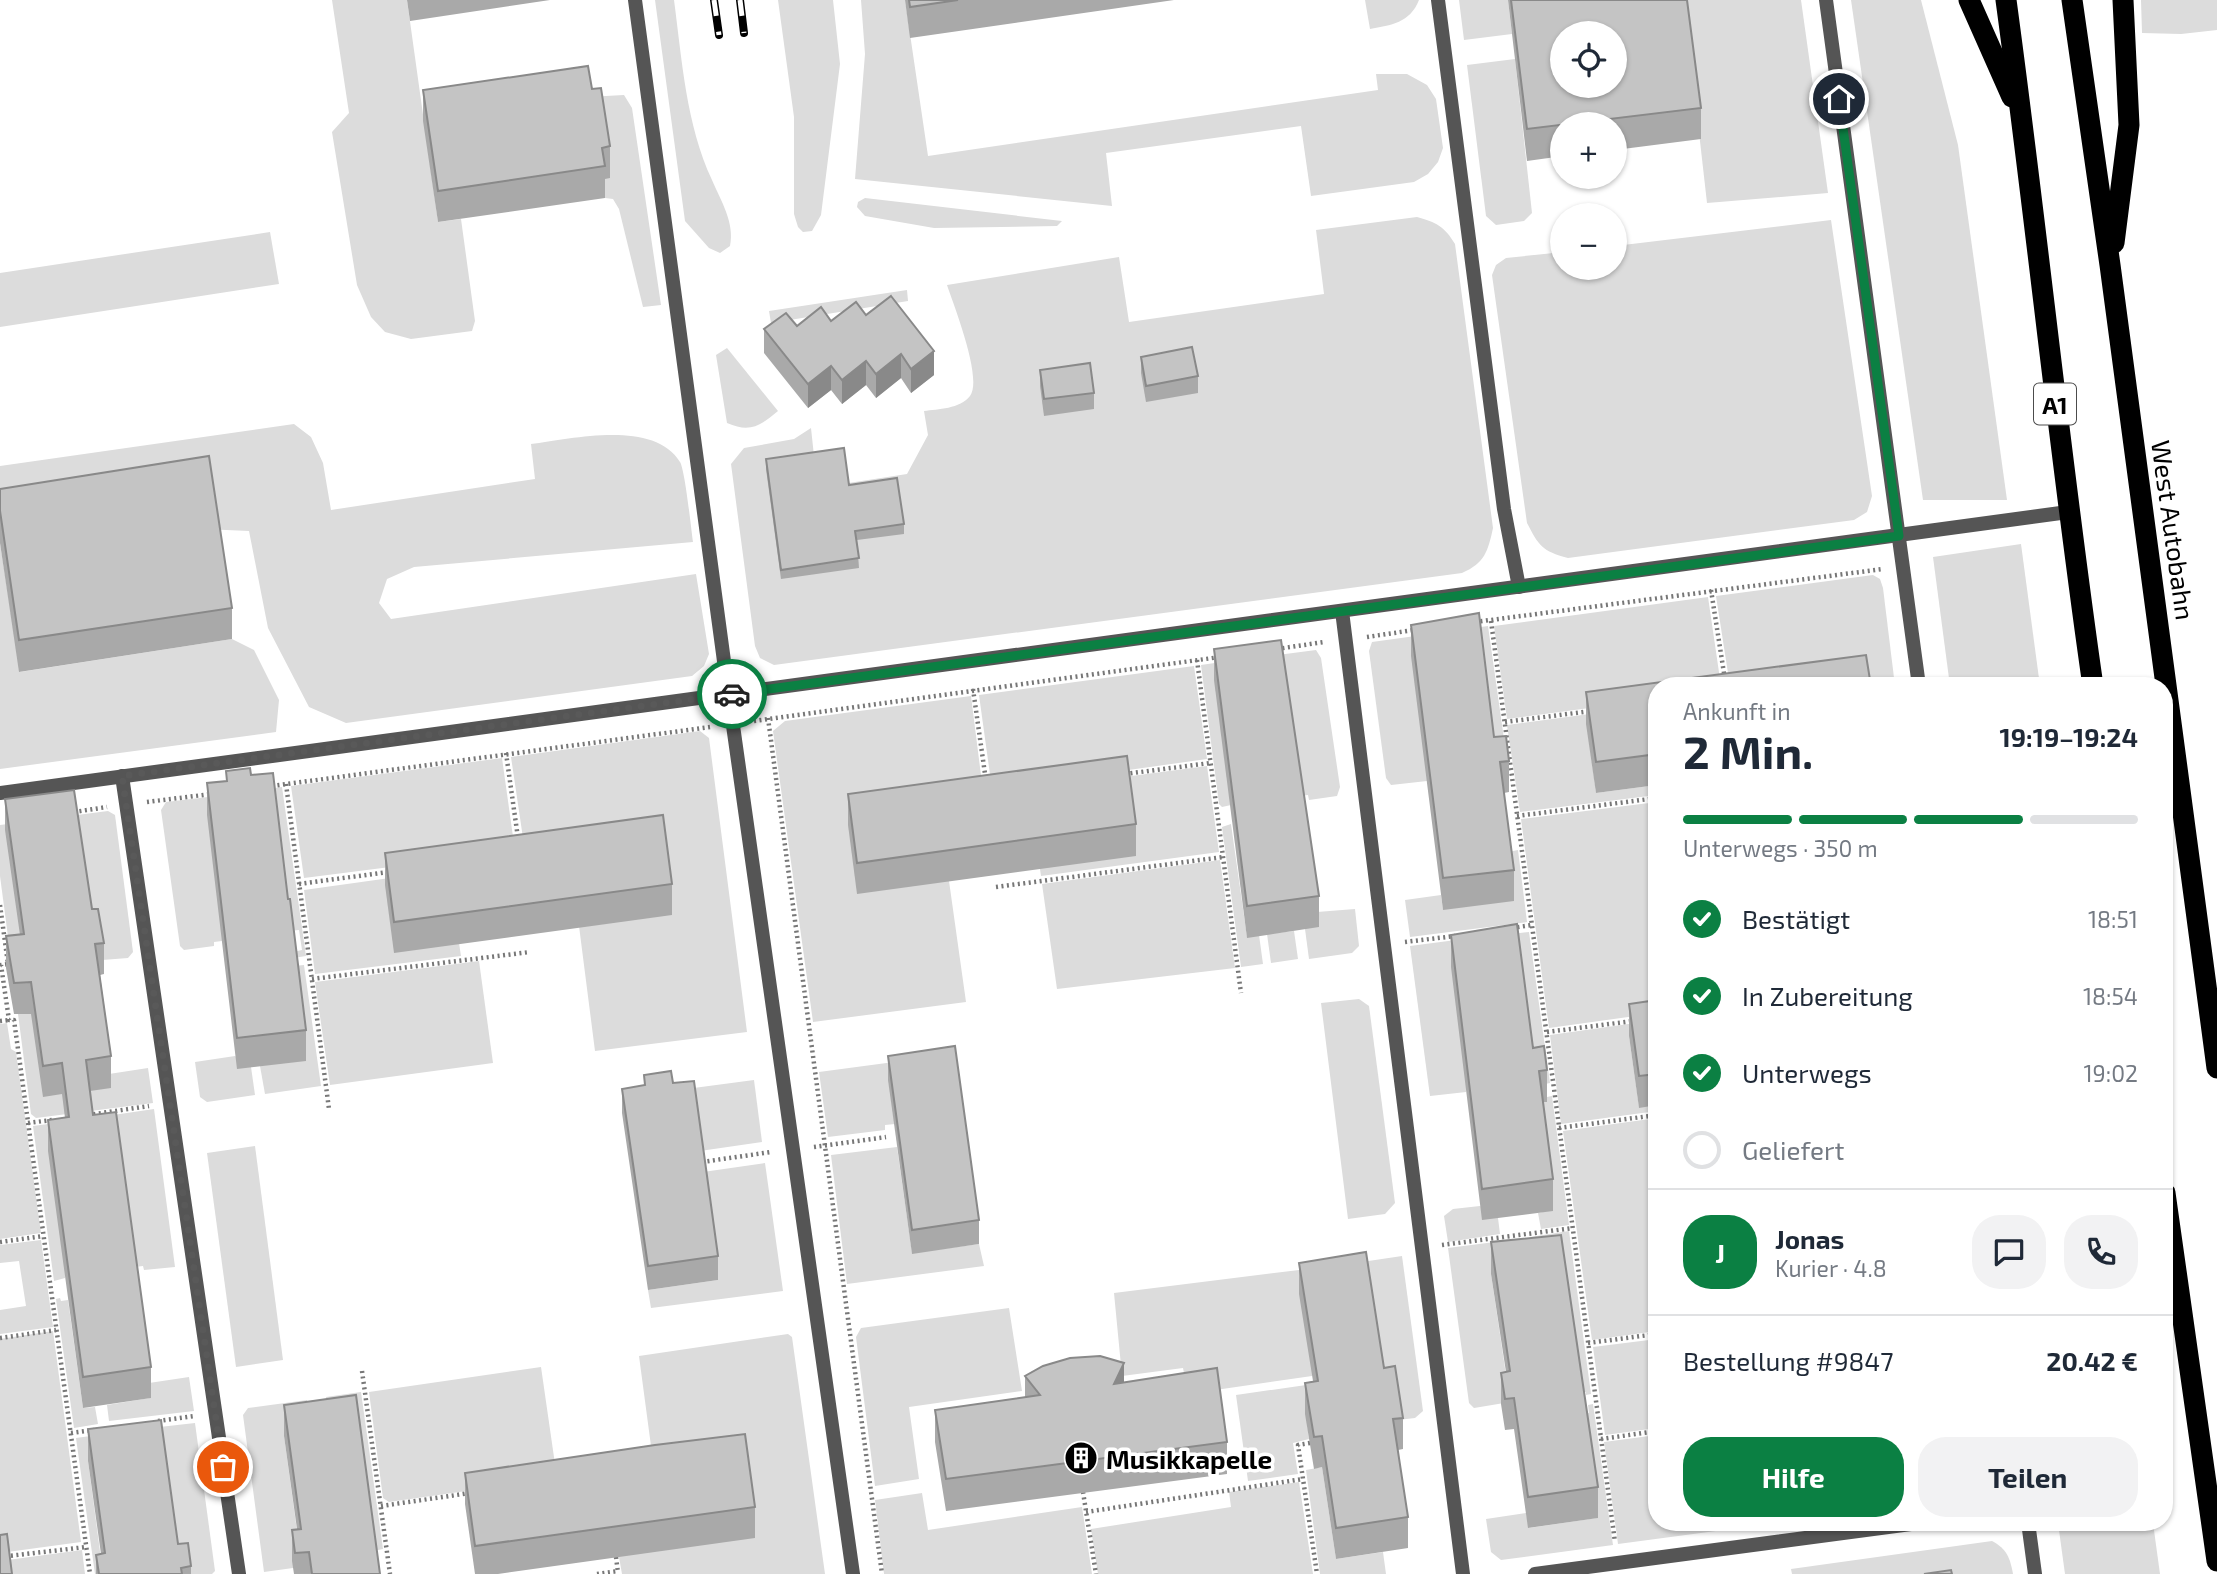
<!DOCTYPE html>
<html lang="de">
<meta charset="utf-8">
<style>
:root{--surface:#fff;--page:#f2f2f3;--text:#1f2937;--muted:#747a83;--line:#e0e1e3;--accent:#0b8043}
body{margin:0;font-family:"Exo 2",sans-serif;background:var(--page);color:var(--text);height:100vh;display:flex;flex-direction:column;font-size:26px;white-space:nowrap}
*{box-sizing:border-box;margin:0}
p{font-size:23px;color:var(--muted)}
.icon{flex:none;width:38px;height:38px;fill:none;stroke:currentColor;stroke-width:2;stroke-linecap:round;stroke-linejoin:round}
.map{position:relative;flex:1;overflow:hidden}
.drawer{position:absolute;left:1648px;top:677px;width:525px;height:854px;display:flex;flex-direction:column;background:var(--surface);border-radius:28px;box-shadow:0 2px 5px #0004}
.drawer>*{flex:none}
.tools{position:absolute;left:1550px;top:21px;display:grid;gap:14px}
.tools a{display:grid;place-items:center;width:77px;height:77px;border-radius:50%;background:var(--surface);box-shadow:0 2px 5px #0004;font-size:35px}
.pin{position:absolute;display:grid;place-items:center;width:60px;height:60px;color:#fff;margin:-30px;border:4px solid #fff;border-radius:50%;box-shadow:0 2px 7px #0007}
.courier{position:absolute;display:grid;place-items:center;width:70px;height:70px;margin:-35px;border:5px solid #0b8043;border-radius:50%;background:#fff;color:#222;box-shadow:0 2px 9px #0007}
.headline em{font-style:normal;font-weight:700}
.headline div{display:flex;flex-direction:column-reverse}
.headline{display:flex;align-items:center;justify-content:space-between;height:119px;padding:0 35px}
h1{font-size:46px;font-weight:700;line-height:52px}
.bar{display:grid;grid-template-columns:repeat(4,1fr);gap:10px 7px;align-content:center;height:84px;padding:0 35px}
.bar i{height:9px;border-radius:5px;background:var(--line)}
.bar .active{background:var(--accent)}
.bar p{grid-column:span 4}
.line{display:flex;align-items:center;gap:18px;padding:0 35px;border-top:2px solid var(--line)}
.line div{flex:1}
.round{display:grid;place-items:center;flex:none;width:74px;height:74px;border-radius:28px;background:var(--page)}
ol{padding:0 35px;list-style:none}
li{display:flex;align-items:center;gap:21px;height:77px}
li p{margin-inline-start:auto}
li .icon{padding:7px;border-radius:50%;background:var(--accent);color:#fff;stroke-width:4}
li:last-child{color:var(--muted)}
li i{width:38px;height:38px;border:4px solid var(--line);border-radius:50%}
.action{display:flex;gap:14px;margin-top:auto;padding:14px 35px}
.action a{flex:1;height:80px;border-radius:28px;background:var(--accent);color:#fff;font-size:28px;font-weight:700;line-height:80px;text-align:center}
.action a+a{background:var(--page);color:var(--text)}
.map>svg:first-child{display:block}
</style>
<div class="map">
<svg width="2217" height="1574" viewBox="0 0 2217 1574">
<rect width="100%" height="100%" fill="#fff"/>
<g fill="#dcdcdc">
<path d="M332 0H407L438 222 461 219 475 321 472 331 411 339 385 332 371 317 357 285 332 132 349 113Z"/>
<path d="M655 0H674C682 60 686 124 712 180 721 201 735 223 730 246L720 253 709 248 685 221Z"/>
<path d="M778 0H833L840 64 821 215 812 231 803 232 798 227 794 214V117Z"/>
<path d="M861 0H905L928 156 1378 90 1376 74H1407L1427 85 1436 99 1443 148 1438 162 1428 174 1414 182 1311 196 1301 126 1106 153 1112 206 855 179 865 54Z"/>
<path d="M1365 0H1419C1410 23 1391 25 1370 29Z"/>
<path d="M1459 0H1508L1512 34 1464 40Z"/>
<path d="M1684 0H1801L1828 193 1707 203Z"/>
<path d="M1851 0H1921L1958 145 2007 500H1923Z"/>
<path d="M2141 0H2217V30L2181 34 2142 33Z"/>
<path d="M1515 59 1532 213 1524 221 1496 225 1486 216 1467 65Z"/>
<path d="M624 95 632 108 661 305 643 307 619 209 613 199 605 198 602 179 610 177 588 97Z"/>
<path d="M865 198 1062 221 1057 226 934 228 865 216 857 207 858 202Z"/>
<path d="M1417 217C1436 222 1445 227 1455 244L1493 528C1488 551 1485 563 1462 573L774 665 760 658 755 646 731 464 744 448 794 439 811 428 814 456 842 484 907 474 928 435 924 411C938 409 960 409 970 396 983 379 954 306 947 285L1119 257 1129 322 1324 294 1316 230Z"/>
<path d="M1831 220 1872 496 1867 512 1854 520 1568 558C1542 551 1539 546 1527 523L1492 275 1496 265 1506 258 1563 252V268H1615V246Z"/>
<path d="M270 232 279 284 0 327V273Z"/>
<path d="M907 290 908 301 771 323 769 311Z"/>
<path d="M727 348 778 411C760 426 750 433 727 423L716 355Z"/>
<path d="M294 424 311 437 323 463 331 510 535 479 531 444C571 439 654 419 680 462 685 470 691 528 693 542L414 567 387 579 379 603 391 619 696 574 709 654 704 666 692 676 346 723 309 707 268 628 249 531 0 520V466Z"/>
<path d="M0 543 20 672 232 639 254 650 279 700 276 732 0 769Z"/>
<path d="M2021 544 2040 686H1950L1933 557Z"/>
<path d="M1873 575 1880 579 1883 588 1895 686H1730L1716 596Z"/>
<path d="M1708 597 1721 686H1657V699L1507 719 1494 626Z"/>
<path d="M1488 626 1508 767H1506L1451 631Z"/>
<path d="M1430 634 1427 781 1391 785 1386 778 1369 651 1372 642Z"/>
<path d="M1316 650 1321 658 1340 787 1337 796 1309 800 1308 795 1298 796 1254 658Z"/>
<path d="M1235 660 1231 805 1222 807 1219 804 1201 665Z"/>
<path d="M1194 666 1207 759 992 789 979 695Z"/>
<path d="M971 696 985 807 949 881 966 1002 813 1022 773 731 785 721Z"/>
<path d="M1657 705 1587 724 1596 793 1657 785V795L1520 812 1507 725Z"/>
<path d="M700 731 709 738 747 1032 595 1051 579 926 527 865 511 757Z"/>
<path d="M502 758 515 851 304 878 291 786Z"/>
<path d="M1207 766 1219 852 1041 876 1040 869 995 794Z"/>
<path d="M282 787 306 956 293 958V952L302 950 299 930 288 931 248 792Z"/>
<path d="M225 795 222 941 214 942V946L184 950 180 946 161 810 166 802Z"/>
<path d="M1657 802V1013L1549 1028 1521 819Z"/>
<path d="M108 811 115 815 133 952 128 958 12 967 0 876V825Z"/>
<path d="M1231 824 1247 937 1259 935 1263 964 1241 967 1222 827Z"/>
<path d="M1518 850 1527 922 1410 937 1405 900 1441 895 1443 910 1508 852Z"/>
<path d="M1220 860 1235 968 1057 989 1042 884Z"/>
<path d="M511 861 459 943 461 956 315 974 304 890Z"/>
<path d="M1355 909 1359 946 1352 953 1309 959 1305 929 1317 912Z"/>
<path d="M1294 931 1298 959 1271 963 1267 934Z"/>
<path d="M1529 932 1550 1083 1545 1084 1487 937Z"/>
<path d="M1479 937 1466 1092 1430 1096 1410 946Z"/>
<path d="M479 961 493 1063 330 1085 315 982Z"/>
<path d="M304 965 321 1086 265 1094 260 1066 294 966Z"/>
<path d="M1359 999 1369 1006 1395 1203 1385 1214 1348 1219 1321 1003Z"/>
<path d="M31 1013 109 1074 148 1068 153 1103 36 1118 31 1114 18 1014Z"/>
<path d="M1657 1020 1629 1036 1639 1107 1657 1105V1111L1561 1124 1550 1035Z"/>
<path d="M7 1023 11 1049 16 1052 41 1233 0 1239V1024Z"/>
<path d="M235 1056 251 1067 255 1095 207 1102 200 1097 195 1062Z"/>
<path d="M909 1060 895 1124 885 1125V1130L828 1137 819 1072Z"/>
<path d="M754 1080 762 1142 700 1151 671 1091Z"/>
<path d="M1552 1096 1569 1225 1541 1229 1538 1213 1553 1210 1539 1103 1547 1097Z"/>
<path d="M154 1109 175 1267 144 1270 143 1266 134 1267 86 1119Z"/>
<path d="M1657 1118V1331L1592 1340 1563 1131Z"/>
<path d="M70 1121 65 1278 54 1281 33 1126Z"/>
<path d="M255 1146 283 1360 236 1367 207 1153Z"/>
<path d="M897 1147 912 1253 979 1244 984 1266 847 1284 831 1155Z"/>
<path d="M765 1163 783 1291 651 1308 648 1290 718 1280 703 1172Z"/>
<path d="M1480 1206 1498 1218 1500 1234 1448 1242 1444 1216 1453 1209Z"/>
<path d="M1569 1231 1591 1394 1586 1395V1392L1579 1393 1535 1271 1530 1237Z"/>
<path d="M1518 1239 1523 1262 1491 1274 1510 1402 1474 1408 1469 1403 1448 1248Z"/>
<path d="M41 1240 53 1327 0 1334V1310L26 1306 19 1261 0 1263V1245Z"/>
<path d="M1402 1256 1423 1411 1415 1418 1398 1420 1384 1399 1355 1263Z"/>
<path d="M1323 1267 1312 1376 1188 1394 1183 1368 1122 1376 1114 1293Z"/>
<path d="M60 1298 61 1301 68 1300 83 1408 95 1407 98 1424 74 1428 56 1299Z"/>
<path d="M1009 1308 1022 1391 909 1407 919 1479 875 1486 856 1337 861 1328Z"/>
<path d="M53 1331 81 1542 0 1553V1339Z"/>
<path d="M788 1334 792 1337 825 1574H622L619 1557 655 1476 639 1356Z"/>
<path d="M1657 1339V1428L1605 1435 1593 1347Z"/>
<path d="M541 1367 557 1478 389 1502 383 1498 369 1392Z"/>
<path d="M189 1377 194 1411 109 1421 107 1405 150 1398 149 1383Z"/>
<path d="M1313 1384 1306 1414 1309 1439 1293 1443 1298 1474 1248 1481 1236 1395Z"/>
<path d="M361 1392 383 1549 373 1551 331 1430 326 1397Z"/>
<path d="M307 1400 311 1432 284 1436 301 1560 293 1568 264 1572 243 1415 248 1408Z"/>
<path d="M1593 1404 1613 1545 1501 1560 1491 1552 1486 1519 1526 1513 1529 1528 1597 1518 1582 1414 1589 1413 1588 1405Z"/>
<path d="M195 1423 215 1571 212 1574H177L133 1430Z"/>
<path d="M112 1433 88 1461 103 1574H95L76 1438Z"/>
<path d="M1657 1435V1522L1776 1523 1618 1544 1604 1442Z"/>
<path d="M1322 1467 1336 1559 1383 1552 1386 1574H1320L1306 1470Z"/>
<path d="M1299 1482 1313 1574H1098L1091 1529 1231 1507 1229 1492Z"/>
<path d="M922 1493 928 1530 1082 1507 1092 1574H884L875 1500Z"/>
<path d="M2058 1523H2153L2160 1574H2065Z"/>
<path d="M1992 1541C2007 1549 2010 1558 2013 1574H1792L1791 1569Z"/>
<path d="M82 1550 85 1574H8L0 1561Z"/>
</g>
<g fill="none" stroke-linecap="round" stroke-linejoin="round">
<g stroke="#777" stroke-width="4.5" stroke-dasharray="2 3.5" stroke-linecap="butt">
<path d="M1711 590 1726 686"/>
<path d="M1491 621 1615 1542"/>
<path d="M1475 622 1883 569"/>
<path d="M1367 637 1414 630"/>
<path d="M1277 649 1324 642"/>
<path d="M1197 660 1241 993"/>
<path d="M973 689 986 781"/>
<path d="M768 718 882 1574"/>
<path d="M754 721 1220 657"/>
<path d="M1505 722 1591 711"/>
<path d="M506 753 518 838"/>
<path d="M1125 774 1210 763"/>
<path d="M286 784 329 1109"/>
<path d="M272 786 710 727"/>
<path d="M147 802 211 794"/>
<path d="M74 812 107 807"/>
<path d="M1517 816 1657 798"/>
<path d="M299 884 388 872"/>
<path d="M996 887 1223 857"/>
<path d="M0 905 8 964 1 965 9 1020H14L90 1574"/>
<path d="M1512 928 1532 925"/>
<path d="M1405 942 1455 936"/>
<path d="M312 979 530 952"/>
<path d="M0 1021 9 1020"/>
<path d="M1547 1032 1633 1021"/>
<path d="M88 1115 149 1106"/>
<path d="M28 1123 52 1120"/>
<path d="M1559 1128 1657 1115"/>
<path d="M814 1147 886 1137"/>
<path d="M702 1162 771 1152"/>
<path d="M0 1242 43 1236"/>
<path d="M1442 1245 1573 1228"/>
<path d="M0 1338 56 1330"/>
<path d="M1588 1343 1657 1334"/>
<path d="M362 1371 390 1574"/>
<path d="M158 1421 195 1416"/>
<path d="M71 1433 94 1430"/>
<path d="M1601 1439 1657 1431"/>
<path d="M1310 1443 1298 1445 1317 1574"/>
<path d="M1083 1492 1096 1574"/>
<path d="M381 1506 470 1493"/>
<path d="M1086 1512 1303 1479"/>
<path d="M0 1557 86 1547"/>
<path d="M616 1557 618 1573"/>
<path d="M597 1574 618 1571"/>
</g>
<g stroke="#555" stroke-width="14">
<path d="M635 0 726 676 853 1574"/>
<path d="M1438 0 1504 509 1519 587"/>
<path d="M1826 0 1919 686"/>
<path d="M1342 611 1463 1574"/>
<path d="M122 776 239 1574"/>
<path d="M0 793 2068 512"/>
<path d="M2028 1522 2035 1574"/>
<path d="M1535 1574 1926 1522"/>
</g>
<g stroke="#000" stroke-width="21">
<path d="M1969 0 2012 97"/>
<path d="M2006 0C2037 228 2060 458 2093 686"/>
<path d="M2072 0 2110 265 2217 1068"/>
<path d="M2114 243 2129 125 2123 0"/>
<path d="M2165 1193 2217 1561"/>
</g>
<defs>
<g id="rail">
<path d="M714 0 719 35"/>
<path d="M740 0 744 33"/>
</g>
</defs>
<use href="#rail" stroke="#000" stroke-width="8"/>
<use href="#rail" stroke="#fff" stroke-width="5" stroke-dasharray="16" stroke-linecap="butt"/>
</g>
<g fill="#a9a9a9">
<path d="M407 0H550L410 21Z"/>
<path d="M905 0H1174L910 38Z"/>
<path d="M1508 0H1687L1701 108V139L1615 150V124H1563V156L1527 161Z"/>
<path d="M592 89 610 146V178L605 179V198L438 222 423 121V90Z"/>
<path d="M866 315 934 375 911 393 901 378 876 398 866 385 842 404 831 390 808 408 764 353V329L797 326Z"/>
<path d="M1141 357 1198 376V393L1146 402 1141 373Z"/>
<path d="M1040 370 1094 393V409L1044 416 1040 386Z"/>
<path d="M766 459 849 485 904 524V534L857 540 859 568 781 579 766 469Z"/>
<path d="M0 489 232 608V639L19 672 0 543Z"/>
<path d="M1411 625 1494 737 1509 761V792L1504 793 1514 870V901L1443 910 1411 656Z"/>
<path d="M1214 649 1319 896V927L1247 938 1214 680Z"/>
<path d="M1657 686V785L1596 793 1586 724V692Z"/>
<path d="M226 771 251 775 288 899 306 1030V1061L237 1069 207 815V783L226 781Z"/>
<path d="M848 794 1136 824V856L857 894 848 825Z"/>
<path d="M5 799 92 909 104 943V974L100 975 111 1056V1088L90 1091 93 1115 151 1367V1398L83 1408 48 1151V1120L65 1118 62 1094 43 1097 31 1014H14L6 968V936L20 935 5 830Z"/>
<path d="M385 853 672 884V915L394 953 385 885Z"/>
<path d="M1451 935 1533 1048 1547 1070V1102H1543L1553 1179V1211L1482 1220 1451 967Z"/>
<path d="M1657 1000V1105L1639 1108 1629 1036V1004Z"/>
<path d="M888 1056 979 1220V1244L912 1254 888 1080Z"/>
<path d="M644 1075 673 1083 718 1256V1280L648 1290 622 1113V1089L644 1085Z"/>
<path d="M1491 1242 1598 1487V1518L1528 1528 1514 1429 1505 1430 1501 1404V1373L1506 1372 1491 1274Z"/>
<path d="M1299 1263 1384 1368 1403 1418V1449L1398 1450 1408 1517V1548L1336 1559 1322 1467 1314 1469 1305 1414V1383L1313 1381 1299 1294Z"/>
<path d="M1025 1376 1124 1383 1227 1442V1474L946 1511 935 1442V1410L1025 1397Z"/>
<path d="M284 1405 380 1574H294L292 1561V1530L297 1529 284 1436Z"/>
<path d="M88 1429 178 1544 191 1566V1574H96V1555L101 1554 88 1461Z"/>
<path d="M465 1473 755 1507V1538L498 1574H475L465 1504Z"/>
</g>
<g fill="#898989">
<path d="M934 351V375L911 393V369Z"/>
<path d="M901 354V378L876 398V374Z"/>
<path d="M866 361V385L842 404V380Z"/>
<path d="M831 366V390L808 408V384Z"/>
<path d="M1124 1363V1394L1114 1384Z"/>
</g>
<g fill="#c4c4c4" stroke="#898989" stroke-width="2" fill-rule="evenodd">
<path d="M909 0H958L910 7Z"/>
<path d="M1511 0H1687L1701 108 1527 129ZM1563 33H1615V86H1563Z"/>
<path d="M588 66 592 89 601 88 610 146 602 148 605 166 438 191 423 90Z"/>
<path d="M891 296 934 351 911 369 901 354 876 374 866 361 842 380 831 366 808 384 764 329 786 313 797 326 821 307 831 321 856 302 866 315Z"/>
<path d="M1192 347 1198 376 1146 386 1141 357Z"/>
<path d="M1090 363 1094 393 1044 399 1040 370Z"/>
<path d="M844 448 849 485 897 478 904 524 855 531 859 558 781 570 766 459Z"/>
<path d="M209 456 232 608 19 640 0 511V489Z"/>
<path d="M1479 613 1494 737 1506 736 1509 761 1500 762 1514 870 1443 878 1411 625Z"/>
<path d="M1281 640 1319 896 1247 906 1214 649Z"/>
<path d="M1866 655 1871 686H1657V754L1596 762 1586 692Z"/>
<path d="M1127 756 1136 824 857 863 848 794Z"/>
<path d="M250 768 251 775 273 773 288 899H290L306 1030 237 1038 207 783 227 781 226 771Z"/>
<path d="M74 790 92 909H98L104 943 95 944 111 1056 86 1060 93 1115 116 1112 151 1367 83 1377 48 1120 69 1117 62 1063 43 1066 31 982 14 983 6 936 24 934 5 799Z"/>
<path d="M663 815 672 884 394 922 385 853Z"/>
<path d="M1517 924 1533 1048 1544 1046 1547 1070 1539 1071 1553 1179 1482 1189 1451 935Z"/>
<path d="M1657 1000V1074L1639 1076 1629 1004Z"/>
<path d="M955 1046 979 1220 912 1230 888 1056Z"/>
<path d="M671 1071 673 1083 694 1081 718 1256 648 1266 622 1089 645 1085 644 1075Z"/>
<path d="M1561 1235 1598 1487 1528 1497 1514 1398 1505 1399 1501 1373 1510 1371 1491 1242Z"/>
<path d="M1366 1252 1384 1368 1395 1366 1403 1418 1393 1419 1408 1517 1336 1528 1322 1436 1314 1437 1305 1383 1318 1381 1299 1263Z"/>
<path d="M1100 1356 1124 1363 1114 1384 1217 1368 1227 1442 946 1479 935 1410 1040 1395 1025 1376 1043 1366 1070 1358Z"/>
<path d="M356 1395 380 1574H312L309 1552 295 1553 292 1530 301 1529 284 1405Z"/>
<path d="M161 1420 178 1544 188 1543 191 1566 181 1568 182 1574H99L96 1555 105 1553 88 1429Z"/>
<path d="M745 1434 755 1507 475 1546 465 1473 655 1445Z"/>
<path d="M7 1534 12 1574H0V1535Z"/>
<path d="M1951 1570 1952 1574H1924Z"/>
</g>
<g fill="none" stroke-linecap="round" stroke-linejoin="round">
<path stroke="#595959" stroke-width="7" stroke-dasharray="0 12.6" d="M223 1467 122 776 732 694"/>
<path stroke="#0b8043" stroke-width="9" d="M732 694 1899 536 1839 99"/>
</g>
<defs>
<symbol id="building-disc" viewBox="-11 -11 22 22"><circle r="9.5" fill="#000" stroke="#fff"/><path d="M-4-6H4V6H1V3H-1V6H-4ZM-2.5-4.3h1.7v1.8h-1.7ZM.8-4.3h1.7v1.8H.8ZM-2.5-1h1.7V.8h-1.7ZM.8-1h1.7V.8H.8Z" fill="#fff"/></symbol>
</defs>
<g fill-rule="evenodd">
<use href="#building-disc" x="1062" y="1439" width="38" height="38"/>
</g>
<g text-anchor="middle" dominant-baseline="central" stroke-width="7" stroke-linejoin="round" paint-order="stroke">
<rect fill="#fff" stroke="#4c4c4c" stroke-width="2" x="2034" y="383.5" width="42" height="41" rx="5"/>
<g font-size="24" font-weight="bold" fill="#000">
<text x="2055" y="404">A1</text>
</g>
<g font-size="26" fill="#000" stroke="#fff">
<text transform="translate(2174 530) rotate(82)">West Autobahn</text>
</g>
<g font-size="26" font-weight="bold" fill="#000" stroke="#fff" text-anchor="start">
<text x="1106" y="1458">Musikkapelle</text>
</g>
</g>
</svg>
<div class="tools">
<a><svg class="icon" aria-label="locate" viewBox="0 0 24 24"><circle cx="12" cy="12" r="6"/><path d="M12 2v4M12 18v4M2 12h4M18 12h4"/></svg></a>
<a>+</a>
<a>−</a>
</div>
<div class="pin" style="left:223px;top:1467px;background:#ea580c"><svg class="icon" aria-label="bag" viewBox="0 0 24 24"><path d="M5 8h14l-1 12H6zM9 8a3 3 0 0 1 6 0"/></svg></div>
<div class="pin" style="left:1839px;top:99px;background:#1f2937"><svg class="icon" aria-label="home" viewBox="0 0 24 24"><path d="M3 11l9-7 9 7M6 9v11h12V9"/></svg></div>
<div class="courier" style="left:732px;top:694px"><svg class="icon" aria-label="car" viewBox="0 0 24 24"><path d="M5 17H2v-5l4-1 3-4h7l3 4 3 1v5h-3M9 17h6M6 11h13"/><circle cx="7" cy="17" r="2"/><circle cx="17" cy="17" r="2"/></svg></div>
<section class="drawer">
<div class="headline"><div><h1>2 Min.</h1><p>Ankunft in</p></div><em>19:19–19:24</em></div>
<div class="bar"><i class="active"></i><i class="active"></i><i class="active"></i><i></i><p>Unterwegs · 350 m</p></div>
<ol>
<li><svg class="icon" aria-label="check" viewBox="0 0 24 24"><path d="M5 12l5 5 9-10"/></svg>Bestätigt<p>18:51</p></li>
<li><svg class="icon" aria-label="check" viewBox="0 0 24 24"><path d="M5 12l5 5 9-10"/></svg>In Zubereitung<p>18:54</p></li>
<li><svg class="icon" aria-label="check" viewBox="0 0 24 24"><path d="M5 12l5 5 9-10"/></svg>Unterwegs<p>19:02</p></li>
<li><i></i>Geliefert</li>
</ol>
<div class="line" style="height:126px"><b class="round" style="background:var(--accent);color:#fff">J</b><div><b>Jonas</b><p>Kurier · 4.8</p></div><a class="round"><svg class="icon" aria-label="chat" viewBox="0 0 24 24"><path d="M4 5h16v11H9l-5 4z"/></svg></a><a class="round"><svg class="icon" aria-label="phone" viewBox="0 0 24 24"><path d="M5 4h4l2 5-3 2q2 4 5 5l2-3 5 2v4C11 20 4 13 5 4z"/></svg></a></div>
<div class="line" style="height:91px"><div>Bestellung #9847</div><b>20.42 €</b></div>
<div class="action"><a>Hilfe</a><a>Teilen</a></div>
</section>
</div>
